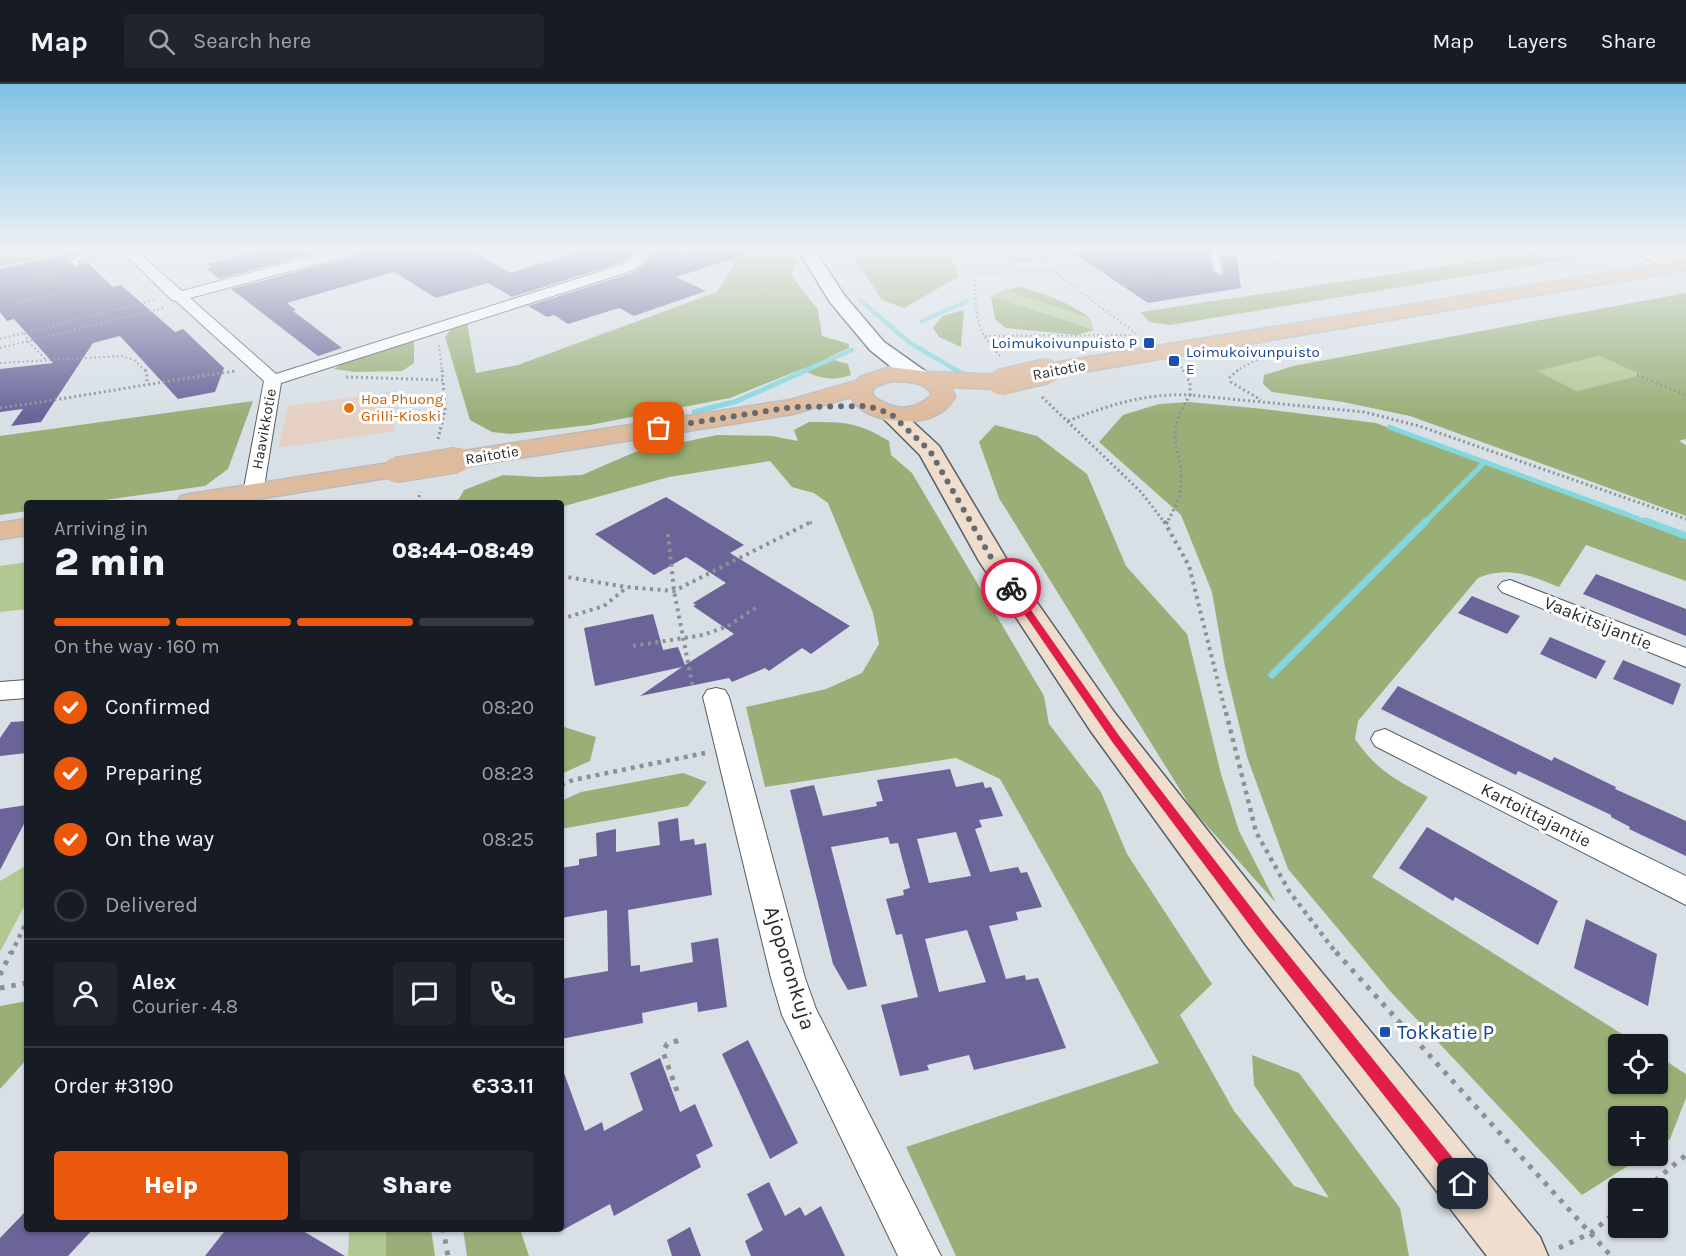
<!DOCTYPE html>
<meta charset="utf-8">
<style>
:root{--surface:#171b24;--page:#20242c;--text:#f1f3f6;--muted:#9ea1a6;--line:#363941;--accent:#ea580c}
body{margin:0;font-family:Karla,sans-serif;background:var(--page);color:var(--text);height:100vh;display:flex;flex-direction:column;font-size:22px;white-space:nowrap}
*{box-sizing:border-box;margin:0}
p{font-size:20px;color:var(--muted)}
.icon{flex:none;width:33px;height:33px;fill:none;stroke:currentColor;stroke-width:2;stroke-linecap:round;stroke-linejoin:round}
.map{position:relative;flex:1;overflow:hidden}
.side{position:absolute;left:24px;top:416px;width:540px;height:732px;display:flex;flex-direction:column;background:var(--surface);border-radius:6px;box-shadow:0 2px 4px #0004}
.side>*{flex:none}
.buttons{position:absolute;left:1608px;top:950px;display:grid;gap:12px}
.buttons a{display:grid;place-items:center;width:60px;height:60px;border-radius:6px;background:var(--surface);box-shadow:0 2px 4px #0004;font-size:30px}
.pin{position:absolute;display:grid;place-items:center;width:51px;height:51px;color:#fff;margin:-26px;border-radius:12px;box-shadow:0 3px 9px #0006}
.courier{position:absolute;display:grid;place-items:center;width:60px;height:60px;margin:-30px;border:4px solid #e11d48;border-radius:50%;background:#fff;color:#222;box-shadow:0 2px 8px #0007}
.head em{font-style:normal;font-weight:800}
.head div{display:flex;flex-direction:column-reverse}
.head{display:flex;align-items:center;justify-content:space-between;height:102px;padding:0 30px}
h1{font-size:39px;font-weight:800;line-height:45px}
.bar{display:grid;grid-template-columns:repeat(4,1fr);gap:9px 6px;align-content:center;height:72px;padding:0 30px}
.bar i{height:8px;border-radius:4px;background:var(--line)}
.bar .active{background:var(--accent)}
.bar p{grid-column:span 4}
.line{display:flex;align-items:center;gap:15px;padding:0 30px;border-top:2px solid var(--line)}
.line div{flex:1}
.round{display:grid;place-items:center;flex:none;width:63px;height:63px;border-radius:6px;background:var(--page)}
ol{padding:0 30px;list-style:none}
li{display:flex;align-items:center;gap:18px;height:66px}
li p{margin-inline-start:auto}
li .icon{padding:6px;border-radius:50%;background:var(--accent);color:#fff;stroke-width:4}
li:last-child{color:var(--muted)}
li i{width:33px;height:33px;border:3px solid var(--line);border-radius:50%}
.primary-button{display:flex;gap:12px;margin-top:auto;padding:12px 30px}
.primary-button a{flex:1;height:69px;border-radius:6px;background:var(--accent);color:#fff;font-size:24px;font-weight:800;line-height:69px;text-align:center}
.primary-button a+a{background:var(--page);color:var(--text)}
header{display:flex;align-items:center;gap:36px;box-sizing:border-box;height:84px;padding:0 30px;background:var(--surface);border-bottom:2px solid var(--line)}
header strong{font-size:28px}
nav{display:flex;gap:33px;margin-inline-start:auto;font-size:21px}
.search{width:420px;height:54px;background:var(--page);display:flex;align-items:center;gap:15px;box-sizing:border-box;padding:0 21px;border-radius:6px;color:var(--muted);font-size:22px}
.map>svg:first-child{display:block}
</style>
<header>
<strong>Map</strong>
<div class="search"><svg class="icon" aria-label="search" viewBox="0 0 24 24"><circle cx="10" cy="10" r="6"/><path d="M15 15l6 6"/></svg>Search here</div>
<nav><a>Map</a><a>Layers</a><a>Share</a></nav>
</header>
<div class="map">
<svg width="1686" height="1172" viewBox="0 0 1686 1172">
<rect width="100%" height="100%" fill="#d8e0e6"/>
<path fill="#e5d0c3" d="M397 307 394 347 278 364 288 322Z"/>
<g fill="#b2c892">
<path d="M1004 206 1090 234 1094 246 991 212Z"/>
<path d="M1601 272 1643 291 1577 307 1536 287Z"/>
<path d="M27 478V525L0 528V482Z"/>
<path d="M27 781V817L0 868V797Z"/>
<path d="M349 1145H386V1172H348Z"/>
</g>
<g fill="#99af77" fill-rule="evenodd">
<path d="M26 166H75L0 183V172Z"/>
<path d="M728 166H789L796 177 792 192 818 226 822 252 849 260V264L827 274 848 280 851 291C835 297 817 295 802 285L730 314 590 341 510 350 492 348 470 336 445 253 452 244 467 238 476 289 518 281 717 208 734 181Z"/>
<path d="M849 166H950L958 193 904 224 882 216Z"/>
<path d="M990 166H1029L1034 176C1016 180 1006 177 990 166Z"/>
<path d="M1552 166H1602L1608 169 1170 241 1149 238 1141 228Z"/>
<path d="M1020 203C1046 210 1068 218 1090 234L1004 206Z"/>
<path d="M1686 209V355L1679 357 1686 361V432L1410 332 1343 318 1272 308 1263 300 1264 291 1293 282ZM1600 272 1642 291 1577 307 1537 287Z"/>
<path d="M991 212 1094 246 1077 251 1006 244 995 235Z"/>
<path d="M964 226 961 263 939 253 933 244 942 232Z"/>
<path d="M414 256V279L402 287 355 288 334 285 348 276Z"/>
<path d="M253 317 228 385 205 402 90 418H27V427L0 431V352Z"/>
<path d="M1189 318 1264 325 1376 339 1686 455V497L1586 461 1559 503C1529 491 1509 482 1478 494L1358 637 1355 655C1377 687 1396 696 1428 713L1372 793 1638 960H1618V999H1658V972L1686 990V1014L1670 1055 1658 1063V1032H1618V1071H1645L1582 1111 1390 907 1288 785 1247 673 1225 583 1212 508 1181 431 1099 358 1123 331 1159 320Z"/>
<path d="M809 338C845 338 858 338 889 357L891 371 912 389 1044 612 1049 640 1101 708 1127 770 1212 900 1180 931 1234 1027 1294 1102 1329 1114 1254 1001 1252 971 1299 989 1400 1124 1409 1172H956L906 1063 1159 979 1000 695 956 674 765 703 746 623 826 605 862 589 879 560 873 529 828 419 814 409 792 403 770 377 669 393 561 423V418H457L464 406 503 391 540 393 582 391 635 368 717 351 772 352 798 357 794 346Z"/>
<path d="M995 341 1037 352 1087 390 1126 482 1187 550 1221 690 1239 747 1276 819 1192 725 999 414 979 358Z"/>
<path d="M561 642 596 653 590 677 561 690Z"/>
<path d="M683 689 707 698 688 722 561 745V717L581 708Z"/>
<path d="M27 917V975L0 1005V922Z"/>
<path d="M386 1145H431L435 1172H386Z"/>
<path d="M463 1145H520L529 1172H467Z"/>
</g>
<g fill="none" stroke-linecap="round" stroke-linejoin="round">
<g stroke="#85d7de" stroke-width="4.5">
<path d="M1037 166 1045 176"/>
<path d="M861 217 910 259 958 287"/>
<path d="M922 237 966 218"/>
<path d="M804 287 852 266"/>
</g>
<g stroke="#85d7de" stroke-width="5">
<path d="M955 286 966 291"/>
<path d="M694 328 737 317 807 286"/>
<path d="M1389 343 1650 439"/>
<path d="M1424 439 1485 378"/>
</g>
<g stroke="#85d7de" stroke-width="7">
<path d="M1646 437 1686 452"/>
<path d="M1272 591 1426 437"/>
</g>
</g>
<g fill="#6a6498" fill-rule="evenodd">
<path d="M262 166H326L219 195 206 184 211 183 207 180Z"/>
<path d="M361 166H471L510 189 585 166H637L623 178 512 213 488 199 436 214 394 188 287 219 296 226 293 227 342 264 318 272 231 205 359 171Z"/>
<path d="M650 166H676L677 169 741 166 742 172 676 193 706 207 634 232 619 224 568 240 554 231 547 233 528 222 635 188 652 173Z"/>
<path d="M1069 166H1209L1213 188 1221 192 1224 190 1221 172 1237 173 1241 204 1148 219Z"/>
<path d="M76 168 79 171 67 174V178L77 184 86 177 113 203 121 201 175 248 183 245 224 284 215 308 178 315 120 252 93 259 41 338 11 342 23 325 0 328V285L53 279 14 235 7 237 0 228V185Z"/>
<path d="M666 413 744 461 730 469 850 542 811 570 802 564 769 587 765 584 732 598 729 594 640 612 682 583 595 602 584 544 653 530 663 566 678 563 685 581 734 550 693 522 696 521 693 519 726 499 686 473 654 491 595 450Z"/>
<path d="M1596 490 1686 525V552L1583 510Z"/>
<path d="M1472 512 1520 532 1507 550 1458 529Z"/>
<path d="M1550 553 1606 577 1596 595 1540 570Z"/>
<path d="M1623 576 1681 600 1673 621 1613 595Z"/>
<path d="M1398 602 1552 677 1554 673 1616 703 1615 705 1686 737V772L1629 745 1630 743 1611 733V731L1518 687 1516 691 1381 625Z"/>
<path d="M27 637V669L0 672V654L11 638Z"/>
<path d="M950 685 956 703 983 698 985 704 991 703 1003 732 979 736 982 743 975 745 990 788 1018 783 1021 789 1027 788 1042 823 1016 828 1018 836 989 842 1006 895 1025 891 1026 896 1038 894 1066 964 974 986 969 971 927 981 929 986 900 992 881 921 918 913 902 850 896 851 886 815 904 811 903 806 910 804 898 759 890 760 888 753 831 763 867 902 848 906 833 880 790 706 814 701 823 732 877 722 876 718 883 717 877 696ZM956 748 971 792 929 799 917 755ZM967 846 986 898 939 908 925 855Z"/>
<path d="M27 721V734L0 786V725Z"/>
<path d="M678 734 680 757 694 755 695 761 706 759 712 811 628 826 631 882 640 881V888L693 878 691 859 718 854 727 923 698 928 697 918 642 929 643 939 561 955V895L608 887 607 826 561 834V784L579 781V775L597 772 596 749 616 745V768L660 761 658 738Z"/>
<path d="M1427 743 1558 817 1538 861 1455 813 1453 817 1399 784Z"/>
<path d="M1586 835 1657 870 1648 922 1574 884Z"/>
<path d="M748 956 798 1059 770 1075 722 970Z"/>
<path d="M660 974 680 1028 695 1020 713 1062 696 1071 701 1083 614 1132 610 1120 561 1147V989H564L585 1047 602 1038 604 1047 643 1026 630 989Z"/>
<path d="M769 1098 785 1132 800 1123 805 1132 821 1122 845 1172H751L745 1157 763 1146 747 1110Z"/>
<path d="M27 1126V1144H94L68 1172H0V1154Z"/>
<path d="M690 1143 701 1172H672L667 1156Z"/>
<path d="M227 1144H298L345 1172H205Z"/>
</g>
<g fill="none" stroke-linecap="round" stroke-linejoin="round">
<defs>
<g id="service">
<path d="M103 166H116L77 177 80 180 76 182 68 176Z"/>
<path d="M1211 166H1218L1222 190 1215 188Z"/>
<path d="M1524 166H1532L1534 168 1530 170Z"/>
</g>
<g id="minor">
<path d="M121 166H135L182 207 336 166H359L358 169 190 214 276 290 624 180 639 168H649L651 171 634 186 281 299 263 409 260 413H246L243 409 264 297 176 217 172 216Z"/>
<path d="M1630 166H1648L1680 183 1678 186H1668Z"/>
<path d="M1510 496 1686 564V583L1502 508 1498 503 1502 498Z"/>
<path d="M27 596V614L0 616V598Z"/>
<path d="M716 604 725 606 729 613 805 894 816 925 941 1172H898L782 931 771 894 703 613 707 606Z"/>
<path d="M1385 645 1686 792V821L1375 662 1371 655 1375 648Z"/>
</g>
<path id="tertiary" d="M798 166H815L844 211 884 258 925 287 928 292 925 297 917 299 909 297 870 266 830 218Z"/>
<path id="secondary" d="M891 323 899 325 939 362 1007 476 1114 628 1276 833 1540 1153 1548 1172H1487L1246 861 1090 646 979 477 920 371 879 330 883 325Z"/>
<g id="primary">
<path d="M1686 176V186L1047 294 1039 292 1036 287 1039 282 1047 280Z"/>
<path d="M890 283 929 288 1000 291 1008 293 1011 298 1008 303 1000 305 951 303 955 313C951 319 945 327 938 330 916 343 863 339 851 313L793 330 457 384 448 381 444 376 448 371 457 368 790 316 856 297 860 293ZM892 297C906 297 926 297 932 311 913 328 895 327 874 313L872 307 876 302Z"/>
<path d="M396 378 405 381 409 386 405 391 238 418H177L181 412 190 410Z"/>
<path d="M27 435V451L0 455V439Z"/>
</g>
</defs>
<use href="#service" stroke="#565d62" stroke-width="2"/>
<use href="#minor" stroke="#565d62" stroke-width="2"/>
<use href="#tertiary" stroke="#565d62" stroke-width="3"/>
<use href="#secondary" stroke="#565d62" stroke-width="3"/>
<use href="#primary" stroke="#babbbc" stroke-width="3"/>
<g stroke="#8b9195" stroke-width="2" stroke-dasharray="1.5 3" stroke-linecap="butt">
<path d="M966 166C980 191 971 219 981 245 985 255 993 264 1000 272"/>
<path d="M1101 179 1153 196"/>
<path d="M27 181 33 189 49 191 66 210 108 200"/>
<path d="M1052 186 1184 166"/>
<path d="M1232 186 1357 166"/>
<path d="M976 190 1051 186 1138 251"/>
<path d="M1125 202 1204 190"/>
<path d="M17 219 64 208"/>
<path d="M25 249 28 257 46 276"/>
<path d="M985 252 1130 251"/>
<path d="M0 255 154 216"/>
<path d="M439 261 442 287"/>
<path d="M0 264 164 224"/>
<path d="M0 279 122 272 134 276 146 287"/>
<path d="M1181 283 1185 287"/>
<path d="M233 287H236"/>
<path d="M1236 287 1260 274"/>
</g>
<g stroke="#8b9195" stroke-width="3" stroke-dasharray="2 3" stroke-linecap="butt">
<path d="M145 286 147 288V299"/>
<path d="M442 286 443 296"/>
<path d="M1183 286 1190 299V311L1364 328 1419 342 1686 435"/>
<path d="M1238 286 1230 293 1231 298 1261 316"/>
<path d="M1637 291 1686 311"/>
<path d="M346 293 443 296 445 326 438 355"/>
<path d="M1042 313 1141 408 1165 439"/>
<path d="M0 324C79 313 157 298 236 287"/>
<path d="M1068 337C1109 321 1146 309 1190 311 1159 358 1187 365 1180 409 1178 419 1171 430 1167 439"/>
<path d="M418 418 420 408"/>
<path d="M810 439 814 437"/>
</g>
<g stroke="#8b9195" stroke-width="4" stroke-dasharray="3 4.5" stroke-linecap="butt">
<path d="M1164 437 1189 482 1226 630"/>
<path d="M1166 440 1167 437"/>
<path d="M668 450 674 507 693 604"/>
<path d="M561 492 626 503 674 507 813 437"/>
<path d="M561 535 604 522 626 504"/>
<path d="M633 562 703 551 728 542 757 523"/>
</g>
<g stroke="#8b9195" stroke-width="4.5" stroke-dasharray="4 5" stroke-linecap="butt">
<path d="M1226 628 1256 748 1289 807 1337 870"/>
<path d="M561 701 573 696 705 669"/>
<path d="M11 870 27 837"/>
</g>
<g stroke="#8b9195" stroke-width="5" stroke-dasharray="4.5 7" stroke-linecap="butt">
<path d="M1336 868 1611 1172"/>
<path d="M0 891 11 868"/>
<path d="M0 904 27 899"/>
<path d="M677 1007 663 968 667 960 683 955"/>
<path d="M1646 1104 1686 1071"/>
<path d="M443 1144 448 1172"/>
<path d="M1559 1164 1591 1149 1618 1126"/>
</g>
<use href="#service" fill="#fff" fill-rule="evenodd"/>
<use href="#minor" fill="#fff" fill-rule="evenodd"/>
<use href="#tertiary" fill="#fff" fill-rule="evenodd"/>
<use href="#secondary" fill="#efddce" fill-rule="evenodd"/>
<use href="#primary" fill="#dfbb9e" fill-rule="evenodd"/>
<defs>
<g id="primary-bridge">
<path d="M1000 298 1047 287"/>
<path d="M396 386 457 376"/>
</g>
</defs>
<use href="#primary-bridge" stroke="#babbbc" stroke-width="27" stroke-linecap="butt"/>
<use href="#primary-bridge" stroke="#dfbb9e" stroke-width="25"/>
</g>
<linearGradient id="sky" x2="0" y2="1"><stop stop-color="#80c2e4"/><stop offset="0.5" stop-color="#edf1f4"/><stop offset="1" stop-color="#edf1f4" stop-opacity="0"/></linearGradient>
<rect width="1686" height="331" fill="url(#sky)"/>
<path fill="#e11d48" d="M1008 502H1014L1120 653 1266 843 1469 1094 1471 1100 1469 1105 1463 1107 1458 1105 1257 851 1113 659 1008 506Z"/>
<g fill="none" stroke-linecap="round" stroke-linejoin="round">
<path stroke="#666a6e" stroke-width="6" stroke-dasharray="0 10.8" d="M659 344 793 323 868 322 891 330 930 367 993 477 1011 504"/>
</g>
<g fill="#1a4fb4" stroke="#fff" stroke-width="2">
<rect x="1143" y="253" width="12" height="12" rx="3"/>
<rect x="1168" y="271" width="12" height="12" rx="3"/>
<rect x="1379" y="942" width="12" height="12" rx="3"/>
</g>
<circle fill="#e8710a" stroke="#fff" stroke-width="2" cx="349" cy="324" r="6"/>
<g text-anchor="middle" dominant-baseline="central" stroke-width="6" stroke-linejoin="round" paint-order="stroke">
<g font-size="15" fill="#164399" stroke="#fff" text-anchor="end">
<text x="1137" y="259">Loimukoivunpuisto P</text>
<text x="1186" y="268" text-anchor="start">Loimukoivunpuisto<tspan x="1186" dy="17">E</tspan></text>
</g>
<g font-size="15" fill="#282b2d" stroke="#fff">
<text transform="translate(1059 286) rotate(-11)">Raitotie</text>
<text transform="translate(264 345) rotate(-80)">Haavikkotie</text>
<text transform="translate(492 371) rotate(-9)">Raitotie</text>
</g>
<g font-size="15" fill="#c56008" stroke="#fff" text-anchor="start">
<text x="361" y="315">Hoa Phuong<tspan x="361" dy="17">Grilli-Kioski</tspan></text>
</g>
<g font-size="18" fill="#282b2d" stroke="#fff">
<text transform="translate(1598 539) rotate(22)">Vaakitsijantie</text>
<text transform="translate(1536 731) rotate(27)">Kartoittajantie</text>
</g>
<g font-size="21" fill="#282b2d" stroke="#fff">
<text transform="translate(790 884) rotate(73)">Ajoporonkuja</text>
</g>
<g font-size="21" fill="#164399" stroke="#fff" text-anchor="start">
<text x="1397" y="948">Tokkatie P</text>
</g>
</g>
</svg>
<div class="buttons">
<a><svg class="icon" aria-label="locate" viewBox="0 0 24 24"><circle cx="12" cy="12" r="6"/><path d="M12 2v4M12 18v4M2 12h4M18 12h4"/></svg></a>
<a>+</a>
<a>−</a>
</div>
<div class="pin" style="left:659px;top:344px;background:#ea580c"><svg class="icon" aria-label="bag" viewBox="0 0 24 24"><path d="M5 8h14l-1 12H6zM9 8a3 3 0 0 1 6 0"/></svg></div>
<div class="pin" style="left:1463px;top:1100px;background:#1f2937"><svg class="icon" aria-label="home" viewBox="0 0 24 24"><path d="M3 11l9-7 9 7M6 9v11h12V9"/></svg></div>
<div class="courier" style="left:1011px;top:504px"><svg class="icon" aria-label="bike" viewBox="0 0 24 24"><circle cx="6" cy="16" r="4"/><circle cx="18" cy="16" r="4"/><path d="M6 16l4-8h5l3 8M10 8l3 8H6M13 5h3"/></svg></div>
<section class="side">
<div class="head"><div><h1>2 min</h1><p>Arriving in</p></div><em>08:44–08:49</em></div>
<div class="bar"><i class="active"></i><i class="active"></i><i class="active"></i><i></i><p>On the way · 160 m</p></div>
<ol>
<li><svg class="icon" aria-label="check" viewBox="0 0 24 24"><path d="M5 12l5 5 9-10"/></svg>Confirmed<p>08:20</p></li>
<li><svg class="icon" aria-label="check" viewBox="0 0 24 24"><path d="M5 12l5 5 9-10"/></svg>Preparing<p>08:23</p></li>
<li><svg class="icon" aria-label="check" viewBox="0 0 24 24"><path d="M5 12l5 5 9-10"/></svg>On the way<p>08:25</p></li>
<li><i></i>Delivered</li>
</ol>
<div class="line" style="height:108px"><a class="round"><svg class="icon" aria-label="person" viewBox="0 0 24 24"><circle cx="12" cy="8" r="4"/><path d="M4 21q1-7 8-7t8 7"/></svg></a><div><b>Alex</b><p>Courier · 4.8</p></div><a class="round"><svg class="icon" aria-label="chat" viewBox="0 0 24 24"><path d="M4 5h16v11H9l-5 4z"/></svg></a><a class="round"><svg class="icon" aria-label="phone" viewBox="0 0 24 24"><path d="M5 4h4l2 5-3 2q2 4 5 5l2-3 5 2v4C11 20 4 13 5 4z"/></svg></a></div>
<div class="line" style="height:78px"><div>Order #3190</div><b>€33.11</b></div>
<div class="primary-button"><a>Help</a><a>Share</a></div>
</section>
</div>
